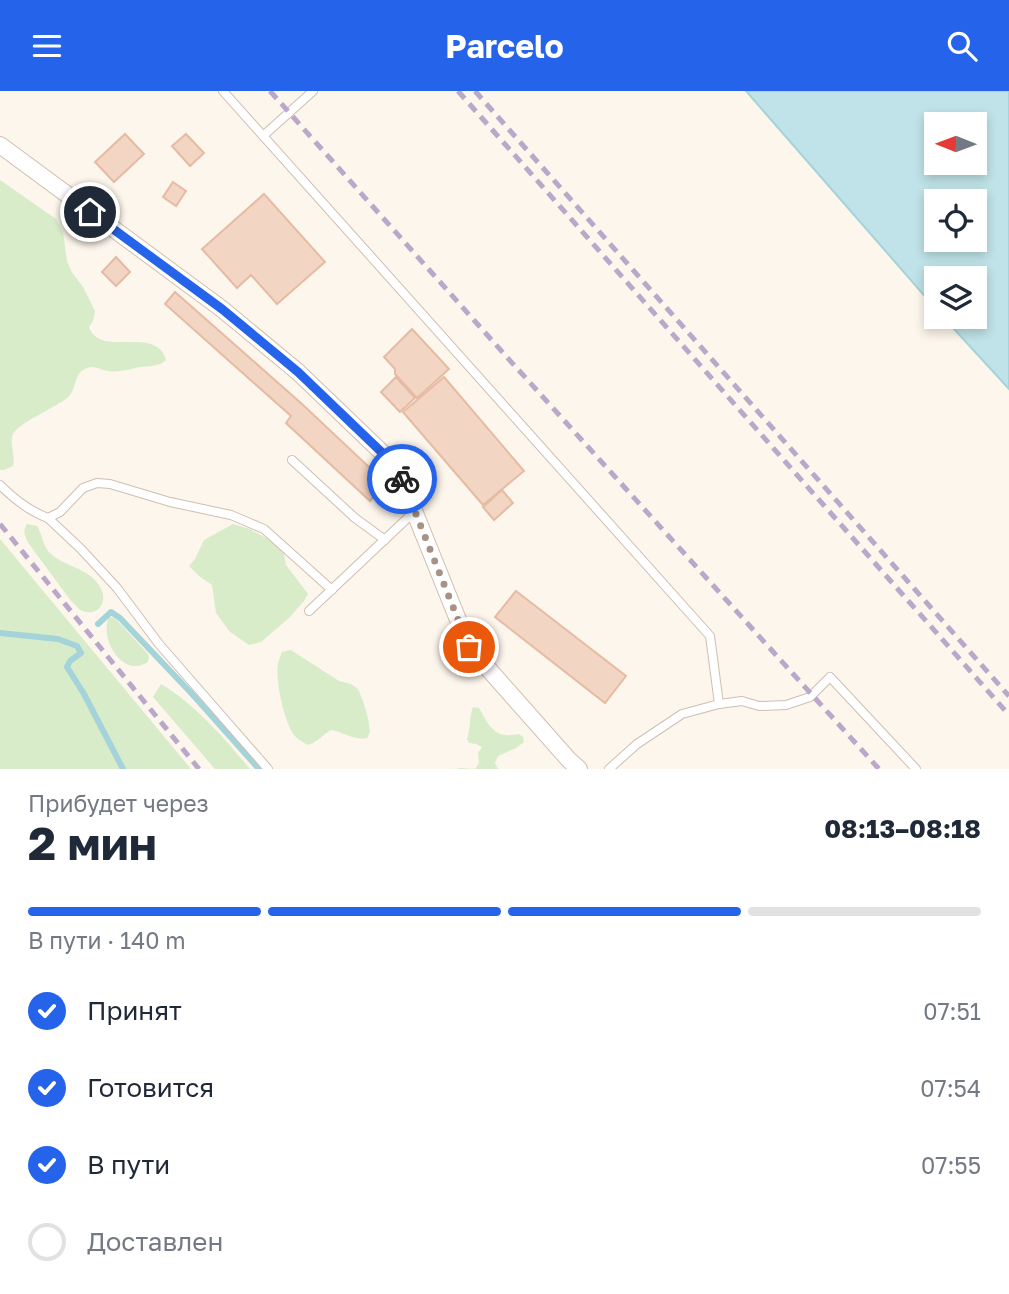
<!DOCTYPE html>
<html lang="ru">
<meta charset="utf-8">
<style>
:root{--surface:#fff;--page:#f2f2f3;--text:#1f2937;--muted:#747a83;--line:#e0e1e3;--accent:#2563eb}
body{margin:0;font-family:"Golos Text",sans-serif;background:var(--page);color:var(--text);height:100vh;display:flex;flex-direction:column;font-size:26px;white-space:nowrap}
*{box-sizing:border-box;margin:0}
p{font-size:23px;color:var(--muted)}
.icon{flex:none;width:38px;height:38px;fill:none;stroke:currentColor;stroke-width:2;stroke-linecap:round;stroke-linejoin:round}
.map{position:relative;height:678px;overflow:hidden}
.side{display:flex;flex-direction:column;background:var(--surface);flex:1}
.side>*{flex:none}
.needle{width:46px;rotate:271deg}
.tools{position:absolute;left:924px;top:21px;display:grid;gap:14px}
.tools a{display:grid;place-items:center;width:63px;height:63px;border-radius:0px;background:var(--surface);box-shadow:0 4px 10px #0003;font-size:35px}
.pin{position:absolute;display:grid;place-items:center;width:60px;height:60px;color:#fff;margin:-30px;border:4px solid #fff;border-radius:50%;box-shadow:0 2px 7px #0007}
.courier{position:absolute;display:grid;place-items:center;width:70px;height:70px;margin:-35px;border:5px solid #2563eb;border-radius:50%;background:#fff;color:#222;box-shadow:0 2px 9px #0007}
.headline em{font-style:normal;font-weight:700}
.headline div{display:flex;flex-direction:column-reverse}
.headline{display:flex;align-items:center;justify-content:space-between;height:119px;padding:0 28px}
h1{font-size:46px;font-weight:700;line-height:52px}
.bar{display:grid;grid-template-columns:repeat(4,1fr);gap:10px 7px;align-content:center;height:84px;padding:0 28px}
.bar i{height:9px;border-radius:5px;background:var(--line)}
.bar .current{background:var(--accent)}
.bar p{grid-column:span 4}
ol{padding:0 28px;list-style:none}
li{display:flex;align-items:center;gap:21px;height:77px}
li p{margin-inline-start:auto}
li .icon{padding:7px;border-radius:50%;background:var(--accent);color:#fff;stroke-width:4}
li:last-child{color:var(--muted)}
li i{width:38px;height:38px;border:4px solid var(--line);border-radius:50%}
header{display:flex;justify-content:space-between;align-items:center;height:91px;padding:0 28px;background:var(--accent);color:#fff;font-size:32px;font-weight:700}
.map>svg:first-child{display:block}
</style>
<header><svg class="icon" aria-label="menu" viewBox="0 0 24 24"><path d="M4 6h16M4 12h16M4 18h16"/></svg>Parcelo<svg class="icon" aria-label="search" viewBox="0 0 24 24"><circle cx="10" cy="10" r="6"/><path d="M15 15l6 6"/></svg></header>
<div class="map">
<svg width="1009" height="678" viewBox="0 0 1009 678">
<rect width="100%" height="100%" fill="#fdf6ec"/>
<g fill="#d8ecc9">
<path d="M0 89 56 128 63 141 67 170 71 180 83 196 95 220 93 230 89 236C100 268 156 233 166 269 162 272 161 273 156 274 151 276 145 275 140 276 129 278 119 282 108 280 101 279 94 274 87 277 73 281 77 300 67 307 55 317 18 332 13 343 9 355 16 364 13 375L4 379H0Z"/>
<path d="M27 433 37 435C43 444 42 456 52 464 68 477 91 477 101 498 109 514 94 528 79 518 77 516 73 511 71 510L29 453C25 445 22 440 27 433Z"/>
<path d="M233 433 250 438 273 451 284 462 286 474 308 503 304 510 289 527 261 551 249 554 230 541 216 522 212 494 199 485 189 475 195 468 204 449Z"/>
<path d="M0 448 191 678H0Z"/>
<path d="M109 526 115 527 148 563 149 565 148 571C122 588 99 547 109 526Z"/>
<path d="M291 559 339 590 351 593 358 598 363 610 368 627 370 641 367 647C355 650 343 641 331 639 322 644 318 651 308 654 303 651 298 649 294 644 284 630 275 589 278 572 279 568 281 565 282 561Z"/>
<path d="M161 593C196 614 224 647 250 678H215L153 606Z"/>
<path d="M473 616 479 617C490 636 494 648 519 643L523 646 524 651 516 657 498 665 495 672 498 678H456L461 677 475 678 479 672 478 662 482 656 476 653 469 652 467 648C471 636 469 626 473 616Z"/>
</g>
<path fill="#bfe3e8" stroke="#a5d3da" stroke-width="2" fill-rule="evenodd" d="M746 0H1009V298L943 226H975V187H936V218ZM936 33H975V72H936ZM936 110H975V149H936Z"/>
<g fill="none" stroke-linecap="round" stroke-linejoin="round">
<g stroke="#a5d3da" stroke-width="6">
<path d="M98 533 111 521 120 527 193 604 259 678"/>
<path d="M0 542 58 548 77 555 81 562 70 570 67 576 84 603 123 678"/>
</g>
</g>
<g fill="#f3d5c3" stroke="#e6bba3" stroke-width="2">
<path d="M125 43 144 63 114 91 95 71Z"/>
<path d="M186 43 204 62 190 75 172 55Z"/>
<path d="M173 91 186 100 176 115 163 106Z"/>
<path d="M264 103 325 171 277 213 251 184 237 197 202 158Z"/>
<path d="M116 166 130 181 116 195 102 181Z"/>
<path d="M175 201 302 313 386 392 370 410 286 332 291 325 165 213Z"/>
<path d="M412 238 449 278 417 307 395 283V278L384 266Z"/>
<path d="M396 286 415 307 400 321 381 301Z"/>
<path d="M444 286 524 380 483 414 403 321Z"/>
<path d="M502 399 513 412 494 429 483 416Z"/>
<path d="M516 500 626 585 605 612 495 526Z"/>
</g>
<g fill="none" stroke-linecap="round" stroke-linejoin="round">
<defs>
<g id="lane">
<path d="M223 0 710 545 719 613"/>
<path d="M263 45 313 0"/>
<path d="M292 369 355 427 385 449"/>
<path d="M0 394C14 408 29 420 48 427L60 421 83 397 97 392 110 393 170 411 231 424 264 438 332 499"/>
<path d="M48 427 81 458 117 497 159 553 268 678"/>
<path d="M309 520 414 421"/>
<path d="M609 678 637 653 682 623 719 613 742 610 759 615 786 614 810 606 830 586 916 678"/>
</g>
<path id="street" d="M0 54 222 218 298 281 396 375 469 556 569 669 579 678"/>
</defs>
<use href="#lane" stroke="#d1beb0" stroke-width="10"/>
<use href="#street" stroke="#d1beb0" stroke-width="18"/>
<use href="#lane" stroke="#fff" stroke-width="8"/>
<use href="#street" stroke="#fff" stroke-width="16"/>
<g stroke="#b9a8c9" stroke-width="5" stroke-dasharray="10 7" stroke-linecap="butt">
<path d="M270 0 505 264 879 678"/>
<path d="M458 0 1009 624"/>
<path d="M475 0 1009 605"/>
<path d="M0 433 199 678"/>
</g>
</g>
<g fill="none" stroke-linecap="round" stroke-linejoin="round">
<path stroke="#a89285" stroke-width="7" stroke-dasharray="0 12.6" d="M402 388 469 556"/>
<path stroke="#2563eb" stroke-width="9" d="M90 121 222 218 298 281 396 375 402 388"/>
</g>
</svg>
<div class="tools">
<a><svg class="needle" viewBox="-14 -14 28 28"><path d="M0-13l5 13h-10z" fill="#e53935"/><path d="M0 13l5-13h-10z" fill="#747a83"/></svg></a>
<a><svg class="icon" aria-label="locate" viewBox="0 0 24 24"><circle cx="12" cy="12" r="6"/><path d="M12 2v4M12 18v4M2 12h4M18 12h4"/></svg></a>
<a><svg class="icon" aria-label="layers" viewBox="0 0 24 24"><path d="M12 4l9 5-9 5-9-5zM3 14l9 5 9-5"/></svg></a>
</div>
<div class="pin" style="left:469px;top:556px;background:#ea580c"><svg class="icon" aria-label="bag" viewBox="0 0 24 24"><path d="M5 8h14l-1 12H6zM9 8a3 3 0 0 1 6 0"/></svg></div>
<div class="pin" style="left:90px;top:121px;background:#1f2937"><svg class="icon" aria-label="home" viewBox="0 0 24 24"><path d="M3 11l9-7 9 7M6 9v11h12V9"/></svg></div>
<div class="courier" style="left:402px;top:388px"><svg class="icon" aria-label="bike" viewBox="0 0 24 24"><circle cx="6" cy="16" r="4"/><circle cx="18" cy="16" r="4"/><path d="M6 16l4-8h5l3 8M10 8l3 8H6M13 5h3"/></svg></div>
</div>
<section class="side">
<div class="headline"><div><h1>2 мин</h1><p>Прибудет через</p></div><em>08:13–08:18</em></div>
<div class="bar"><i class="current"></i><i class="current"></i><i class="current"></i><i></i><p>В пути · 140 m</p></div>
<ol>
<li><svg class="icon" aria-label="check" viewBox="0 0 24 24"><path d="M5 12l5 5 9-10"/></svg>Принят<p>07:51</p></li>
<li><svg class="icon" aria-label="check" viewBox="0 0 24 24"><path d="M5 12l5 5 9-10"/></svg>Готовится<p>07:54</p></li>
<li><svg class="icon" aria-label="check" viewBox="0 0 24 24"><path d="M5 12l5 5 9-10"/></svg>В пути<p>07:55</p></li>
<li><i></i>Доставлен</li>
</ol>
</section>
